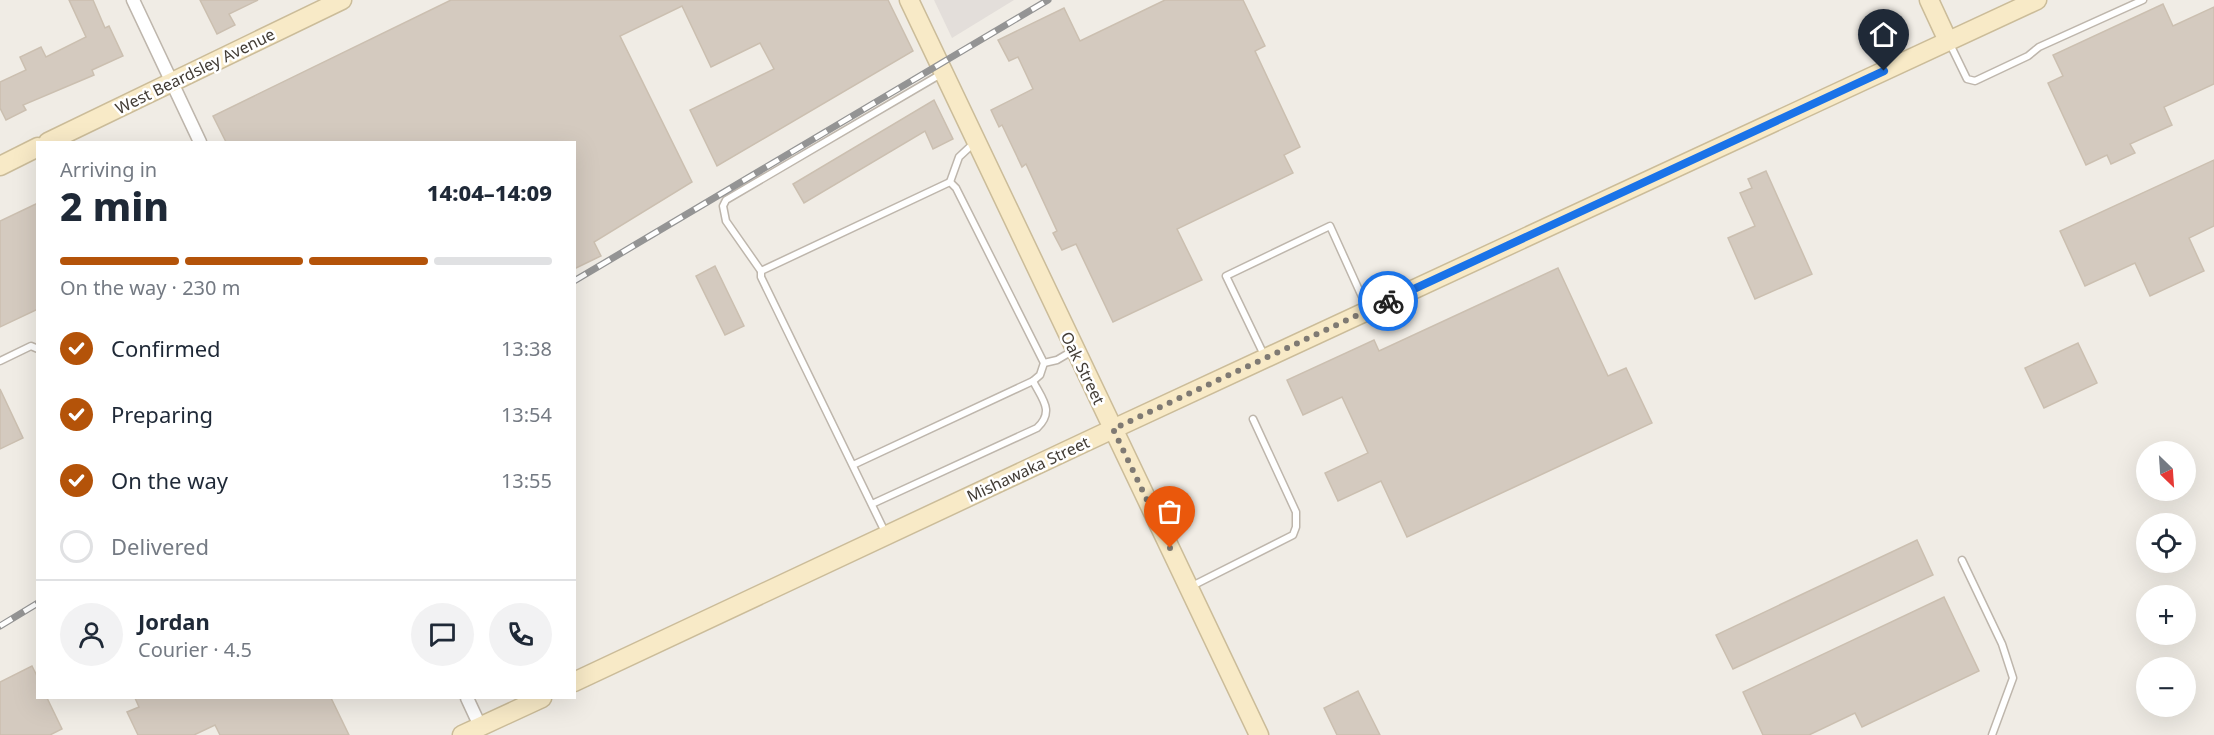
<!DOCTYPE html>
<meta charset="utf-8">
<style>
:root{--surface:#fff;--page:#f2f2f3;--text:#1f2937;--muted:#747a83;--line:#e0e1e3;--accent:#b45309}
body{margin:0;font-family:"Noto Sans",sans-serif;background:var(--page);color:var(--text);height:100vh;display:flex;flex-direction:column;font-size:22px;white-space:nowrap}
*{box-sizing:border-box;margin:0}
p{font-size:20px;color:var(--muted)}
.icon{flex:none;width:33px;height:33px;fill:none;stroke:currentColor;stroke-width:2;stroke-linecap:round;stroke-linejoin:round}
.map{position:relative;flex:1;overflow:hidden}
.sheet{position:absolute;left:36px;top:141px;width:540px;height:558px;display:flex;flex-direction:column;background:var(--surface);border-radius:0px;box-shadow:0 6px 24px #0002}
.sheet>*{flex:none}
.needle{width:39px;rotate:155deg}
.controls{position:absolute;left:2136px;top:441px;display:grid;gap:12px}
.controls a{display:grid;place-items:center;width:60px;height:60px;border-radius:50%;background:var(--surface);box-shadow:0 6px 24px #0002;font-size:30px}
.pin{position:absolute;display:grid;place-items:center;width:51px;height:51px;color:#fff;margin:-62px -26px;border-radius:50% 50% 50% 0;rotate:-45deg;box-shadow:0 0 6px #0007}
.pin .icon{rotate:45deg}
.courier{position:absolute;display:grid;place-items:center;width:60px;height:60px;margin:-30px;border:4px solid #1a73e8;border-radius:50%;background:#fff;color:#222;box-shadow:0 2px 8px #0007}
.overview em{font-style:normal;font-weight:800}
.overview div{display:flex;flex-direction:column-reverse}
.overview{display:flex;align-items:center;justify-content:space-between;height:102px;padding:0 24px}
h1{font-size:39px;font-weight:800;line-height:45px}
.bar{display:grid;grid-template-columns:repeat(4,1fr);gap:9px 6px;align-content:center;height:72px;padding:0 24px}
.bar i{height:8px;border-radius:4px;background:var(--line)}
.bar .current{background:var(--accent)}
.bar p{grid-column:span 4}
.line{display:flex;align-items:center;gap:15px;padding:0 24px;border-top:2px solid var(--line)}
.line div{flex:1}
.round{display:grid;place-items:center;flex:none;width:63px;height:63px;border-radius:32px;background:var(--page)}
ol{padding:0 24px;list-style:none}
li{display:flex;align-items:center;gap:18px;height:66px}
li p{margin-inline-start:auto}
li .icon{padding:6px;border-radius:50%;background:var(--accent);color:#fff;stroke-width:4}
li:last-child{color:var(--muted)}
li i{width:33px;height:33px;border:3px solid var(--line);border-radius:50%}
.map>svg:first-child{display:block}
</style>
<div class="map">
<svg width="2214" height="735" viewBox="0 0 2214 735">
<rect width="100%" height="100%" fill="#f0ece5"/>
<path fill="#e3deda" d="M934 0H1014L952 38Z"/>
<g fill="#d4cabf" stroke="#cbbfb0" stroke-width="1.5">
<path d="M69 0H93L105 28 109 26 123 56 92 70 94 75 23 105 26 110 6 120 0 108V82L26 70 20 57 41 47 46 57 86 37Z"/>
<path d="M200 0H258L229 14 235 25 217 34Z"/>
<path d="M451 0H888L913 51 717 166 690 110 774 69 760 43 711 67 682 6 620 36 692 182 594 242 601 256 574 269V142H226L213 116Z"/>
<path d="M1165 0H1243L1265 46 1255 51 1300 147 1284 155 1293 173 1177 229 1202 280 1113 322 1076 244 1062 250 1053 233 1057 231 1026 164 1022 167 1002 125 999 127 991 110 1033 89 1018 57 1009 61 998 40 1064 8 1080 41Z"/>
<path d="M2163 4 2173 26 2214 7V84L2164 107 2172 125 2130 144 2135 153 2111 164 2107 155 2086 165 2048 83 2063 76 2053 55Z"/>
<path d="M934 100 953 139 933 149 925 131 804 203 793 184Z"/>
<path d="M2214 160V226L2189 238 2204 271 2150 296 2135 263 2085 286 2060 231Z"/>
<path d="M1766 171 1812 274 1755 299 1728 238 1755 226 1740 193 1752 188 1748 179Z"/>
<path d="M38 203V309L0 327V221Z"/>
<path d="M715 266 744 326 725 335 696 276Z"/>
<path d="M1558 268 1608 376 1626 368 1652 423 1407 537 1381 481 1338 501 1325 473 1368 453 1342 397 1303 415 1287 380 1374 340 1379 351Z"/>
<path d="M2078 343 2097 383 2044 408 2025 368Z"/>
<path d="M0 389 23 438 0 449Z"/>
<path d="M1917 540 1933 575 1733 669 1716 635Z"/>
<path d="M1944 597 1979 671 1862 727 1855 713 1809 735H1763L1743 692Z"/>
<path d="M32 666 38 678V698H47L62 729 50 735H0V682Z"/>
<path d="M1358 691 1380 735H1337L1324 708Z"/>
<path d="M135 698H331L349 735H220L215 725 194 735H138L127 712 139 707Z"/>
</g>
<g fill="none" stroke-linecap="round" stroke-linejoin="round">
<defs>
<g id="lane">
<path d="M1949 42 1967 79 1975 81 2028 56 2039 47 2143 0"/>
<path d="M950 182 959 157 975 142"/>
<path d="M761 271 726 221 723 206 726 200 941 74"/>
<path d="M1264 355 1226 276 1330 226 1368 310"/>
<path d="M0 361 31 346 38 349"/>
<path d="M853 465 1033 381 1040 375 1044 363"/>
<path d="M872 504 1037 428C1055 411 1042 399 1033 381"/>
<path d="M885 532 761 277V271L950 182 956 188 1044 363 1057 360 1074 350"/>
<path d="M1962 560 2002 644 2013 678 1992 735"/>
<path d="M1192 586 1293 535 1296 527V512L1253 419"/>
</g>
<g id="street">
<path d="M133 0 200 142"/>
<path d="M467 698 480 726"/>
</g>
<g id="secondary">
<path d="M909 0 1259 735"/>
<path d="M1929 0 1948 41"/>
<path d="M48 142 342 0"/>
<path d="M0 166 38 147"/>
<path d="M574 682 1113 429 2037 0"/>
<path d="M462 735 542 698"/>
</g>
</defs>
<use href="#lane" stroke="#beb6ac" stroke-width="9"/>
<use href="#street" stroke="#beb6ac" stroke-width="15"/>
<use href="#secondary" stroke="#cbbc99" stroke-width="21"/>
<use href="#lane" stroke="#fff" stroke-width="6"/>
<use href="#street" stroke="#fff" stroke-width="12"/>
<use href="#secondary" stroke="#f8eac7" stroke-width="18"/>
<defs>
<g id="rail">
<path d="M574 281 1048 0"/>
<path d="M0 626 38 603"/>
</g>
</defs>
<use href="#rail" stroke="#949494" stroke-width="7"/>
<use href="#rail" stroke="#fff" stroke-width="4.5" stroke-dasharray="14" stroke-linecap="butt"/>
</g>
<g fill="none" stroke-linecap="round" stroke-linejoin="round">
<path stroke="#7f7a73" stroke-width="6" stroke-dasharray="0 10.8" d="M1170 548 1113 429 1388 301"/>
<path stroke="#1a73e8" stroke-width="8" d="M1388 301 1884 71"/>
</g>
<g text-anchor="middle" dominant-baseline="central" stroke-width="5" stroke-linejoin="round" paint-order="stroke">
<g font-size="16" fill="#423c35" stroke="#fff">
<text transform="translate(195 71) rotate(-26)">West Beardsley Avenue</text>
<text transform="translate(1083 368) rotate(64)">Oak Street</text>
<text transform="translate(1028 469) rotate(-25)">Mishawaka Street</text>
</g>
</g>
</svg>
<div class="controls">
<a><svg class="needle" viewBox="-14 -14 28 28"><path d="M0-13l5 13h-10z" fill="#e53935"/><path d="M0 13l5-13h-10z" fill="#747a83"/></svg></a>
<a><svg class="icon" aria-label="locate" viewBox="0 0 24 24"><circle cx="12" cy="12" r="6"/><path d="M12 2v4M12 18v4M2 12h4M18 12h4"/></svg></a>
<a>+</a>
<a>−</a>
</div>
<div class="pin" style="left:1170px;top:548px;background:#ea580c"><svg class="icon" aria-label="bag" viewBox="0 0 24 24"><path d="M5 8h14l-1 12H6zM9 8a3 3 0 0 1 6 0"/></svg></div>
<div class="pin" style="left:1884px;top:71px;background:#1f2937"><svg class="icon" aria-label="home" viewBox="0 0 24 24"><path d="M3 11l9-7 9 7M6 9v11h12V9"/></svg></div>
<div class="courier" style="left:1388px;top:301px"><svg class="icon" aria-label="bike" viewBox="0 0 24 24"><circle cx="6" cy="16" r="4"/><circle cx="18" cy="16" r="4"/><path d="M6 16l4-8h5l3 8M10 8l3 8H6M13 5h3"/></svg></div>
<section class="sheet">
<div class="overview"><div><h1>2 min</h1><p>Arriving in</p></div><em>14:04–14:09</em></div>
<div class="bar"><i class="current"></i><i class="current"></i><i class="current"></i><i></i><p>On the way · 230 m</p></div>
<ol>
<li><svg class="icon" aria-label="check" viewBox="0 0 24 24"><path d="M5 12l5 5 9-10"/></svg>Confirmed<p>13:38</p></li>
<li><svg class="icon" aria-label="check" viewBox="0 0 24 24"><path d="M5 12l5 5 9-10"/></svg>Preparing<p>13:54</p></li>
<li><svg class="icon" aria-label="check" viewBox="0 0 24 24"><path d="M5 12l5 5 9-10"/></svg>On the way<p>13:55</p></li>
<li><i></i>Delivered</li>
</ol>
<div class="line" style="height:108px"><a class="round"><svg class="icon" aria-label="person" viewBox="0 0 24 24"><circle cx="12" cy="8" r="4"/><path d="M4 21q1-7 8-7t8 7"/></svg></a><div><b>Jordan</b><p>Courier · 4.5</p></div><a class="round"><svg class="icon" aria-label="chat" viewBox="0 0 24 24"><path d="M4 5h16v11H9l-5 4z"/></svg></a><a class="round"><svg class="icon" aria-label="phone" viewBox="0 0 24 24"><path d="M5 4h4l2 5-3 2q2 4 5 5l2-3 5 2v4C11 20 4 13 5 4z"/></svg></a></div>
</section>
</div>
